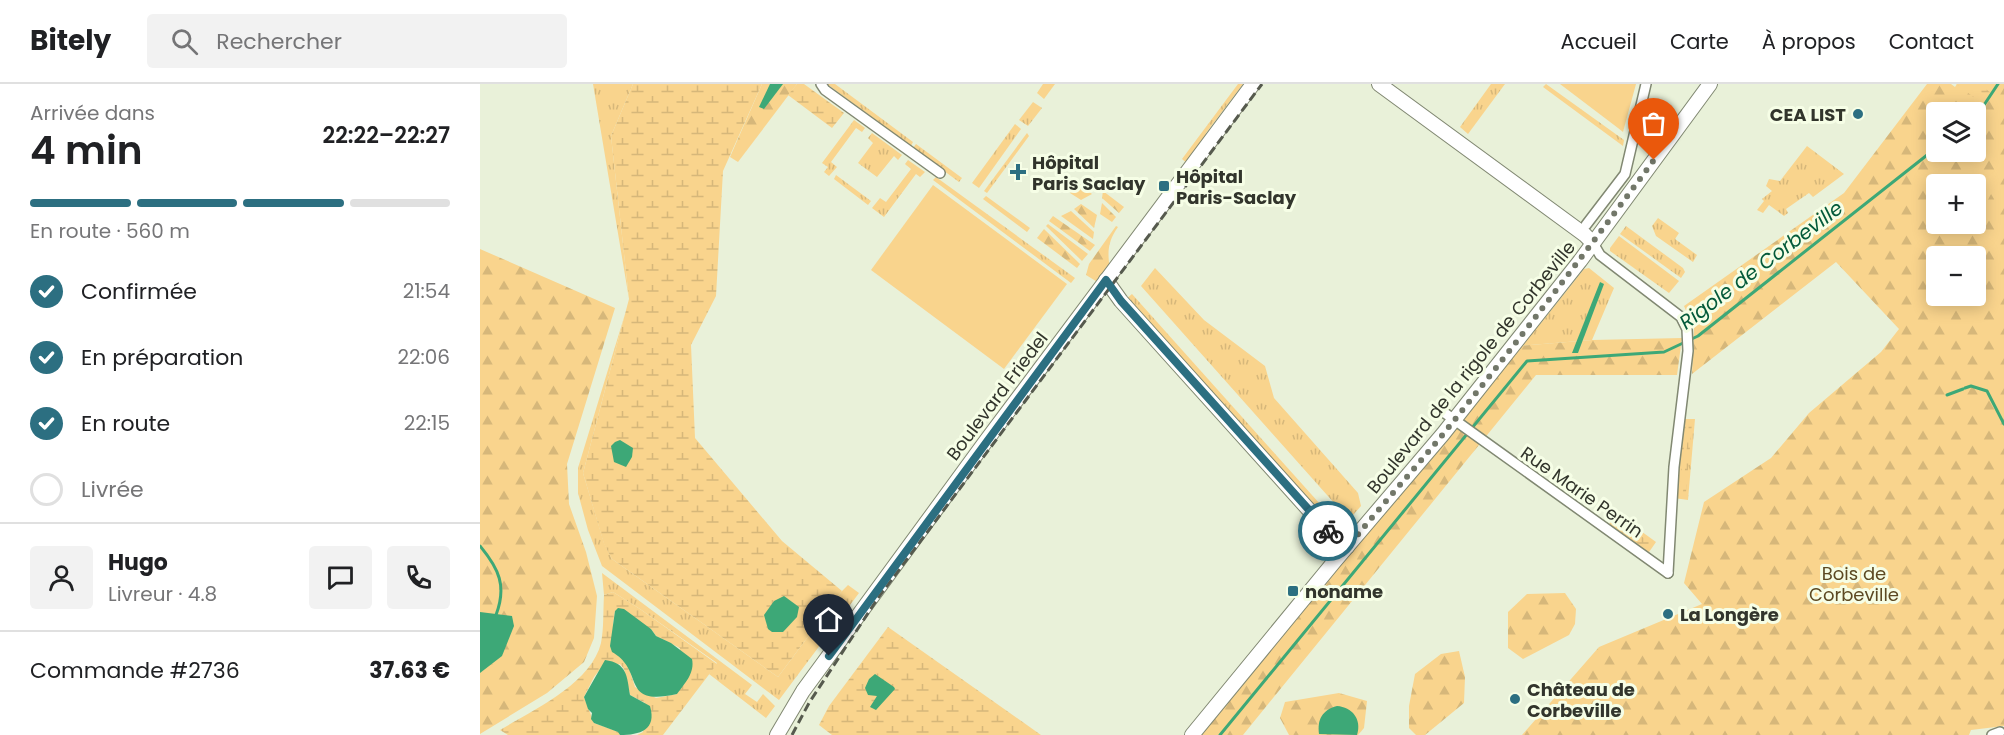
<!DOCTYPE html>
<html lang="fr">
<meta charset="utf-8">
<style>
:root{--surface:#fff;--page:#f2f2f2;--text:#202124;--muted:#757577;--line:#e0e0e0;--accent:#2c6f81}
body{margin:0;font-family:Poppins,sans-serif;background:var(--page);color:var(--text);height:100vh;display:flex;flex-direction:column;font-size:22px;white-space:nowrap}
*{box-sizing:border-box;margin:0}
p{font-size:20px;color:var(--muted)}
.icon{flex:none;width:33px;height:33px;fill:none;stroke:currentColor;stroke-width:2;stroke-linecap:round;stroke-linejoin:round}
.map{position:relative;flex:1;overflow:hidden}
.side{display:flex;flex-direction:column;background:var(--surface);width:480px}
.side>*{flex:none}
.fabs{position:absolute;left:1446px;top:18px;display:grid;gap:12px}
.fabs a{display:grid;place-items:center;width:60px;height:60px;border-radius:6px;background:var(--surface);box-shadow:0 3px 15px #0003;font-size:30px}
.pin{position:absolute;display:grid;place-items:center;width:51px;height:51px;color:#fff;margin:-62px -26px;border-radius:50% 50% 50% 0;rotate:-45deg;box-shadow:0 0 6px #0007}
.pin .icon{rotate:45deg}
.courier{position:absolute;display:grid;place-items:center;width:60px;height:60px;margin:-30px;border:4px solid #2c6f81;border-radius:50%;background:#fff;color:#222;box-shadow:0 2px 8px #0007}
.summary em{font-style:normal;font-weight:600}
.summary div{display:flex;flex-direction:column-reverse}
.summary{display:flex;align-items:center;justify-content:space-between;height:102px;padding:0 30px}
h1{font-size:39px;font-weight:600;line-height:45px}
.bar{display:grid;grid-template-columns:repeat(4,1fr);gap:9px 6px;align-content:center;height:72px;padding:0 30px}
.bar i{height:8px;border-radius:4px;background:var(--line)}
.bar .on{background:var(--accent)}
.bar p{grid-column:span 4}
.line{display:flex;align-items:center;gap:15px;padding:0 30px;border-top:2px solid var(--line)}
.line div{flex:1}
.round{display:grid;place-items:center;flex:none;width:63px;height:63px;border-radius:6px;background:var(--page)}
ol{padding:0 30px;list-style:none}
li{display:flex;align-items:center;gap:18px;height:66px}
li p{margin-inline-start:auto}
li .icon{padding:6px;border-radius:50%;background:var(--accent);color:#fff;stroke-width:4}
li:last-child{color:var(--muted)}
li i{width:33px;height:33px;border:3px solid var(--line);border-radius:50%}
header{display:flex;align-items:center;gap:36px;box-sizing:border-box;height:84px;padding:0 30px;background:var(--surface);border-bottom:2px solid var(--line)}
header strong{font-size:28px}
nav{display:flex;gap:33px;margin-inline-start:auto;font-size:21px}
.search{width:420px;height:54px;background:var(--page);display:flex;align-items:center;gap:15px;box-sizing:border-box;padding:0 21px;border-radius:6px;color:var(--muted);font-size:22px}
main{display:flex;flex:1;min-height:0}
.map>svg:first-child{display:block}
</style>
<header>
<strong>Bitely</strong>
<div class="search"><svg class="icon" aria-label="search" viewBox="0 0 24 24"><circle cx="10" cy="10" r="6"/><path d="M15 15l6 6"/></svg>Rechercher</div>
<nav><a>Accueil</a><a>Carte</a><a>À propos</a><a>Contact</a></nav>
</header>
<main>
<section class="side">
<div class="summary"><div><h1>4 min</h1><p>Arrivée dans</p></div><em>22:22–22:27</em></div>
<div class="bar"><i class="on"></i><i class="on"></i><i class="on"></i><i></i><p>En route · 560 m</p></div>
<ol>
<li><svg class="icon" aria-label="check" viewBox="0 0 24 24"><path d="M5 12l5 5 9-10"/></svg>Confirmée<p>21:54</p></li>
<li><svg class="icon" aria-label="check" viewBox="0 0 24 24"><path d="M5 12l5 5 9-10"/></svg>En préparation<p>22:06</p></li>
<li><svg class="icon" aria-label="check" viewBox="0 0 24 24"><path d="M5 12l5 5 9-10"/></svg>En route<p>22:15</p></li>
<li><i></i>Livrée</li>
</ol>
<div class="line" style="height:108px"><a class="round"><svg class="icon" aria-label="person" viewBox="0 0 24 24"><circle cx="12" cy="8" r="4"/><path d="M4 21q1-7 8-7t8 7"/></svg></a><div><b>Hugo</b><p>Livreur · 4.8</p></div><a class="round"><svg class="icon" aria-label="chat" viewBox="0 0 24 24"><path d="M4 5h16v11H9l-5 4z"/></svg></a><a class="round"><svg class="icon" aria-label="phone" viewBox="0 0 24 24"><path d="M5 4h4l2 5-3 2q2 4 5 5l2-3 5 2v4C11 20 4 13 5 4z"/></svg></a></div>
<div class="line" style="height:78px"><div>Commande #2736</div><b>37.63 €</b></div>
</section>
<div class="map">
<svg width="1524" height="651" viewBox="0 0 1524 651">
<defs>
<pattern id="grass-tufts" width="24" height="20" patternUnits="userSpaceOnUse" patternTransform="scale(1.5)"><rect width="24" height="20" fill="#f9d48d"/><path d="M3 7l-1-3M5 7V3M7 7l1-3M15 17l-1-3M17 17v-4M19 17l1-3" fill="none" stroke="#d6b77a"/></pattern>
<pattern id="forest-firs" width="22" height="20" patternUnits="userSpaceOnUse" patternTransform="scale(1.5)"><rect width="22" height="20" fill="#f9d48d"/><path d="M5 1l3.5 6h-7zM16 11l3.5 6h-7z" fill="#d6b77a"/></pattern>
<pattern id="wetland-marsh" width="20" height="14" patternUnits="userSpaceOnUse" patternTransform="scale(1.5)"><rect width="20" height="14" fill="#f9d48d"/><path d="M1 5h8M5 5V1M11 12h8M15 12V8" fill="none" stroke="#d6b77a"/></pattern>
</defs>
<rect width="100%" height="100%" fill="#e9f1d9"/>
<g fill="url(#grass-tufts)">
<path d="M113 0H153L131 52 149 215Z"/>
<path d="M347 0H355L433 58 431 62Z"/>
<path d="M563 0H575L564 15 557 9Z"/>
<path d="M758 0H763L726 49 723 58 708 80 702 75Z"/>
<path d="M1011 0H1025L988 50 980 43Z"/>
<path d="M1066 0 1144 56 1143 62 1063 3Z"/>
<path d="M553 18 562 24 548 42 539 36Z"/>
<path d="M374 36 385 44 382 48 376 44 351 78 357 83 349 92 344 88 348 83 342 79Z"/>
<path d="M535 40 541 45 499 104 492 99Z"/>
<path d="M392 49 422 71 418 76 414 72 397 93 378 79 393 59 388 54Z"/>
<path d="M547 49 549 52 507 109 504 107Z"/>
<path d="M436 60 482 94 479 98 433 64Z"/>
<path d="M1327 62 1364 90 1333 113 1329 109 1306 125 1308 129 1304 132 1289 121 1283 129 1277 126 1284 117 1282 115 1292 107 1286 102 1289 95 1300 97Z"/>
<path d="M428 76 445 88 440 93 436 90 404 133 392 124 400 114 406 118 431 85 425 80Z"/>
<path d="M356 91 391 117 388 121 354 95Z"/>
<path d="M456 93 595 194 591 199 453 96Z"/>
<path d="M506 112 550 144 547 148 503 115Z"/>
<path d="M1178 134 1199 149 1195 155 1217 171 1213 178 1176 152 1172 142Z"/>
<path d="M1146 142 1203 184 1205 188 1201 194 1140 150Z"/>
<path d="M1139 152 1199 197 1189 209 1130 167V164Z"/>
<path d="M675 184 724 236 785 282 794 314 878 409 881 422 859 447 860 435 855 420 661 202Z"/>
<path d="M1109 184 1134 204 1112 256 1038 262 1061 239 1104 185Z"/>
<path d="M652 210 840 420 844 434 646 215Z"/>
<path d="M145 230 103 389 124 459 132 475 298 593 362 507 368 501 379 509 299 616 122 482 108 446 98 409V384Z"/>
<path d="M1200 335H1215L1208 416 1194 414Z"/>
<path d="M1136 429 1176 458 1167 471 1128 442Z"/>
<path d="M122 489 272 601 265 610 277 618 283 610 295 622 286 634 229 590 237 579 160 525 133 508 124 511Z"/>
</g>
<g fill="url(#forest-firs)" fill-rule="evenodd">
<path d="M282 0H317L258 78 250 73Z"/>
<path d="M1447 0H1471L1475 3 1477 0H1524V642L1491 646 1489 651H1042L1119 563 1222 520 1204 499 1224 418 1291 374 1329 329 1401 268 1419 245 1356 178 1212 290 1214 244 1204 222 1364 109ZM1456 28H1496V68H1456ZM1456 100H1496V140H1456ZM1456 172H1496V212H1456Z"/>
<path d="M598 98 612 110 601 116 590 109Z"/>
<path d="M623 107 644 123 639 129 622 114Z"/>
<path d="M622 119 636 133 632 138 620 130Z"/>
<path d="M601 120 617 131 614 144 594 125Z"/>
<path d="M591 127 614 148 613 155 581 132Z"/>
<path d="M573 132 615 161 610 167 569 137Z"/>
<path d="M568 140 608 170 602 177 566 142Z"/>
<path d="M636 142 638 143C628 157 627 168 630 185L619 199 606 191 609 180Z"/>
<path d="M564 145 600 180 597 184 557 154Z"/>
<path d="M0 165 135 224 87 380 89 420 106 468 117 512 114 554 104 578 67 609 0 650Z"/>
<path d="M1202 254 1197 291H1056L763 651H721L1038 262 1112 256Z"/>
<path d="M1085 509 1096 525 1095 540 1089 551 1043 575 1028 564V528L1047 510Z"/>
<path d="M979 567 985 593 984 619 945 651H936L929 644V622L935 590 961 570Z"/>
<path d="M859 609 887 617 884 644 878 651H809L800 634 805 618Z"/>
</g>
<g fill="url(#wetland-marsh)" fill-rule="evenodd">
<path d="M153 0H282L243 87 236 212 211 261 215 354 302 457 362 507 298 593 132 475 124 460 103 389 149 215 131 52Z"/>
<path d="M317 0H324L364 29 352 44 308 11Z"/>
<path d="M1476 0H1499L1511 9 1503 20Z"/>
<path d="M1202 339H1206L1200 408 1197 407Z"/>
<path d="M1209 339H1212L1206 408H1203Z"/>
<path d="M1136 435 1171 459 1166 466 1133 442Z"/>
<path d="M133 508 160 525 237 580 183 651H157L163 648 165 619 150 611 144 585 140 580 121 584 114 593 104 613 114 639 139 648 140 651H28L20 646C53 626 111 600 121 559 124 544 123 527 124 511ZM135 527 171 545 176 552 200 564 197 610 176 614 155 603 148 581 141 572 133 540Z"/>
<path d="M408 543 561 651H352L339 641 349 622Z"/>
</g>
<g fill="#f9d48d">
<path d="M1080 0H1156L1143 48 1138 44Z"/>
<path d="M1519 85 1514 96 1515 105C1505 115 1506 130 1496 139V103L1502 93Z"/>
<path d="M453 101 587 200 524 285 391 186Z"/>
</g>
<g fill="#3da877">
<path d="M290 0H303L284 25 279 23Z"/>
<path d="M1120 198 1124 200 1098 269H1092Z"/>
<path d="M140 356 153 364 152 373 146 383 134 378 131 362 135 358Z"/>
<path d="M304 512 319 523 317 533 303 548H292L288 545 284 531 294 517Z"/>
<path d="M138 524 144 525 171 545 176 552 191 559 212 575C215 589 205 599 197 610 139 623 166 587 132 568L130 562 135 527Z"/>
<path d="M0 528 32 532 34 542 22 572 0 589Z"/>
<path d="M125 576C147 579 147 592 150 611L170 622C177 646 160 651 140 651L138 648 114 639 111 635 112 629 108 625 104 613Z"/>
<path d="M395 590 414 603 415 605 396 626 390 623 397 612 388 611 385 604 389 595Z"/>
<path d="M857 622C872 623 882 635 877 651L839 650C837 636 842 626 857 622Z"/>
</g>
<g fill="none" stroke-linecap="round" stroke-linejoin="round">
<g stroke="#3da877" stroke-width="3">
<path d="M1496 33 1518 0"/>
<path d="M1485 304 1491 302 1507 307 1524 340"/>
<path d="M1467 311 1483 305"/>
<path d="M0 462C19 485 27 502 16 531"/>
<path d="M740 651 1047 277 1184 268 1218 252 1456 64"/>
</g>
<defs>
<g id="street">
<path d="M341 0 345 6 460 89"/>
<path d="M1106 141 1145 90 1166 0"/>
<path d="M1113 159 1120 171 1201 233 1207 245 1208 267 1194 383 1188 489"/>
<path d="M962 327 1188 489"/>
<path d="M1512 651 1520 648"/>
</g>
<g id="secondary">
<path d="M899 0 1105 151 1113 159"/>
<path d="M626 196 641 217 838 436 867 463"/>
<path d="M297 651 323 607 506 357 773 0"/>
<path d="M712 651 854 478 963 350 1100 177 1230 0"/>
</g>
</defs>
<use href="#street" stroke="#818872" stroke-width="12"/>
<use href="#secondary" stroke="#818872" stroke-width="16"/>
<use href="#street" stroke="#fff" stroke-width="9"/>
<use href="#secondary" stroke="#fff" stroke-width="14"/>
<path stroke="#565a4e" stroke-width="3" stroke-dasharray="9 4.5" stroke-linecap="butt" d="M312 651 329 619 398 514 782 0"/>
</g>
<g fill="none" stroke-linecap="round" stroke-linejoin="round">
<path stroke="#727769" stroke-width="6" stroke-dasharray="0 10.8" d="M848 447 867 464C898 425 932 388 964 349 1036 260 1106 168 1174 76"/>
<path stroke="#2c6f81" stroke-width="8" d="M349 572 626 196 641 217 848 447"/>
</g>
<g fill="#2c6f81" stroke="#f6fee6" stroke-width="2">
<circle cx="1378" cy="30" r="6"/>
<path d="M535 79h6v6h6v6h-6v6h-6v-6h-6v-6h6z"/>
<rect x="678" y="96" width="12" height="12" rx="3"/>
<rect x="807" y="501" width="12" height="12" rx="3"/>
<circle cx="1188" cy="530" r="6"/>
<circle cx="1035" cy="615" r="6"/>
</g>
<g text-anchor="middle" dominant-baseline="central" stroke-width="6" stroke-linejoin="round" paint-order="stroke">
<g font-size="18" font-weight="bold" fill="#32352c" stroke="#f6fee6" text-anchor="start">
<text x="1366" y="30" text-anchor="end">CEA LIST</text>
<text x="552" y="78">Hôpital<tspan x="552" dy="21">Paris Saclay</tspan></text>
<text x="696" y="92">Hôpital<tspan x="696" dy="21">Paris-Saclay</tspan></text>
<text x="825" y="507">noname</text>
<text x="1200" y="530">La Longère</text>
<text x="1047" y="605">Château de<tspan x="1047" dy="21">Corbeville</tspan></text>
</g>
<g font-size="18" fill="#32352c" stroke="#f6fee6">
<text transform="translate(991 283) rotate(-51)">Boulevard de la rigole de Corbeville</text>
<text transform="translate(517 312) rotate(-53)">Boulevard Friedel</text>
<text transform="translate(1102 408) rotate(35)">Rue Marie Perrin</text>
</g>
<g font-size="18" fill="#5c4922" stroke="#f6fee6">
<text x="1374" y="489">Bois de<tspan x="1374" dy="21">Corbeville</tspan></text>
</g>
<g font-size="20" font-style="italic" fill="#045a3a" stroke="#f6fee6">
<text transform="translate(1281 181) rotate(-37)">Rigole de Corbeville</text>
</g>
</g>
</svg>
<div class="fabs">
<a><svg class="icon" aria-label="layers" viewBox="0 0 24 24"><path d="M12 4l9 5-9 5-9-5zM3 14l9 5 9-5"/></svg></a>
<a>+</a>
<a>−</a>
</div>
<div class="pin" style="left:1174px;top:76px;background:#ea580c"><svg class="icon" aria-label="bag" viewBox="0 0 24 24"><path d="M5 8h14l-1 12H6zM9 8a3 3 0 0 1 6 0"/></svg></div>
<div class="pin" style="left:349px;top:572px;background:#1f2937"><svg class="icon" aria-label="home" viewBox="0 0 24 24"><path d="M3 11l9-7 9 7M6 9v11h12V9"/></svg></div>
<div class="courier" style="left:848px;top:447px"><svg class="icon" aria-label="bike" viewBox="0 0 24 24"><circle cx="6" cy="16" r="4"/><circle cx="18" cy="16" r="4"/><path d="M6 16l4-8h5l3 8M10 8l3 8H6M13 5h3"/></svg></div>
</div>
</main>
